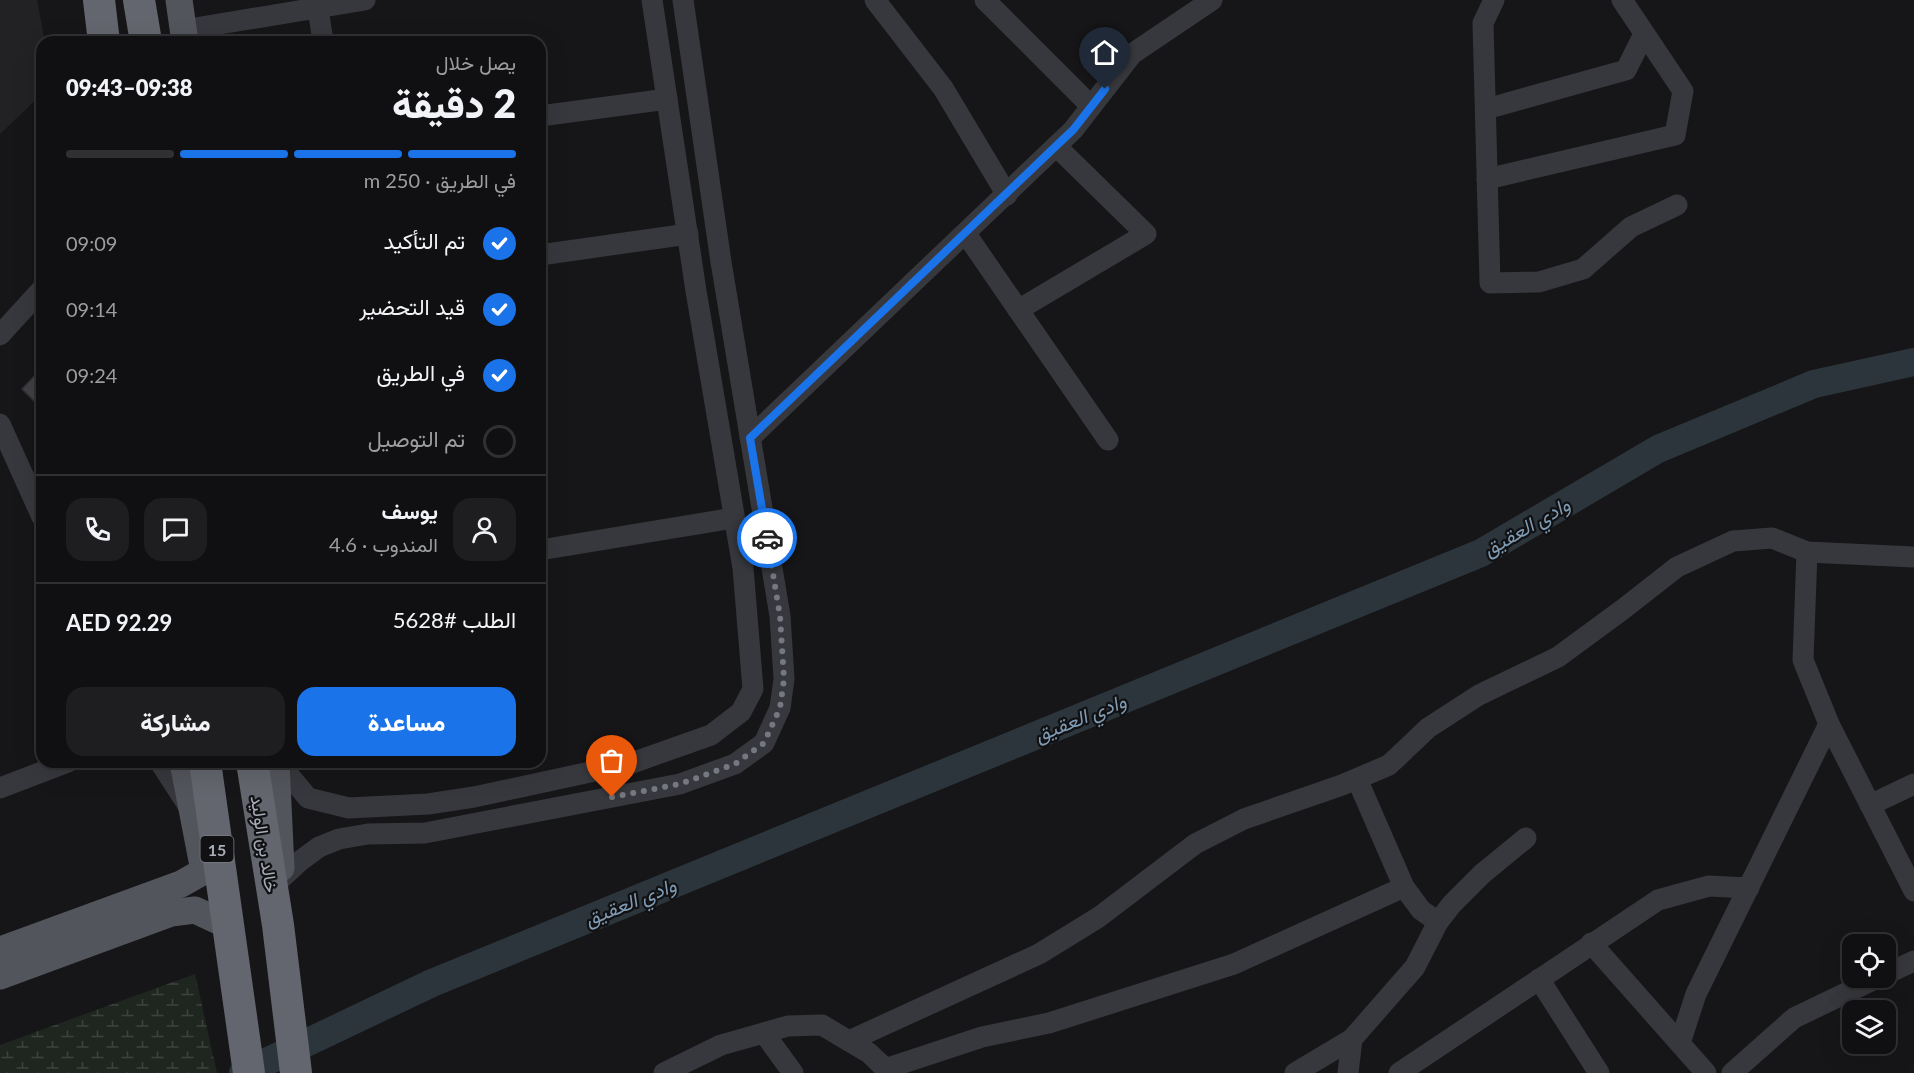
<!DOCTYPE html>
<html lang="ar">
<meta charset="utf-8">
<style>
:root{--surface:#101012;--page:#1e1e20;--text:#f1f3f6;--muted:#9c9d9f;--line:#303032;--accent:#1a73e8}
body{margin:0;font-family:Lato,Vazirmatn,sans-serif;background:var(--page);color:var(--text);direction:rtl;height:100vh;display:flex;flex-direction:column;font-size:22px;white-space:nowrap}
*{box-sizing:border-box;margin:0}
p{font-size:20px;color:var(--muted)}
.icon{flex:none;width:33px;height:33px;fill:none;stroke:currentColor;stroke-width:2;stroke-linecap:round;stroke-linejoin:round}
.map{position:relative;flex:1;overflow:hidden;direction:ltr}
.side{position:absolute;left:36px;top:36px;width:510px;height:732px;display:flex;flex-direction:column;background:var(--surface);border-radius:18px;box-shadow:0 6px 24px #0002,0 0 0 2px var(--line);direction:rtl}
.side>*{flex:none}
.buttons{position:absolute;left:1842px;top:934px;display:grid;gap:12px}
.buttons a{display:grid;place-items:center;width:54px;height:54px;border-radius:12px;background:var(--surface);box-shadow:0 6px 24px #0002,0 0 0 2px var(--line);font-size:30px}
.pin{position:absolute;display:grid;place-items:center;width:51px;height:51px;color:#fff;margin:-62px -26px;border-radius:50% 50% 50% 0;rotate:-45deg;box-shadow:0 0 6px #0007}
.pin .icon{rotate:45deg}
.courier{position:absolute;display:grid;place-items:center;width:60px;height:60px;margin:-30px;border:4px solid #1a73e8;border-radius:50%;background:#fff;color:#222;box-shadow:0 2px 8px #0007}
.head em{font-style:normal;font-weight:800}
.head div{display:flex;flex-direction:column-reverse}
.head{display:flex;align-items:center;justify-content:space-between;height:102px;padding:0 30px}
h1{font-size:39px;font-weight:800;line-height:45px}
.bar{display:grid;grid-template-columns:repeat(4,1fr);gap:9px 6px;align-content:center;height:72px;padding:0 30px}
.bar i{height:8px;border-radius:4px;background:var(--line)}
.bar .active{background:var(--accent)}
.bar p{grid-column:span 4}
.line{display:flex;align-items:center;gap:15px;padding:0 30px;border-top:2px solid var(--line)}
.line div{flex:1}
.round{display:grid;place-items:center;flex:none;width:63px;height:63px;border-radius:18px;background:var(--page)}
ol{padding:0 30px;list-style:none}
li{display:flex;align-items:center;gap:18px;height:66px}
li p{margin-inline-start:auto}
li .icon{padding:6px;border-radius:50%;background:var(--accent);color:#fff;stroke-width:4}
li:last-child{color:var(--muted)}
li i{width:33px;height:33px;border:3px solid var(--line);border-radius:50%}
.primary-button{display:flex;gap:12px;margin-top:auto;padding:12px 30px}
.primary-button a{flex:1;height:69px;border-radius:18px;background:var(--accent);color:#fff;font-size:24px;font-weight:800;line-height:69px;text-align:center}
.primary-button a+a{background:var(--page);color:var(--text)}
.map>svg:first-child{display:block}
</style>
<div class="map">
<svg width="1914" height="1073" viewBox="0 0 1914 1073">
<defs>
<pattern id="wetland-marsh" width="20" height="14" patternUnits="userSpaceOnUse" patternTransform="scale(1.5)"><rect width="20" height="14" fill="#1e261f"/><path d="M1 5h8M5 5V1M11 12h8M15 12V8" fill="none" stroke="#3c433d"/></pattern>
</defs>
<rect width="100%" height="100%" fill="#161618"/>
<path fill="#222225" d="M0 0H37L45 42H42V94L0 134Z"/>
<path fill="url(#wetland-marsh)" d="M195 974 217 1073H0V1045Z"/>
<g fill="none" stroke-linecap="round" stroke-linejoin="round">
<path stroke="#2c353c" stroke-width="28" d="M243 1073 432 983 1481 553 1658 449 1814 384 1914 362"/>
</g>
<path fill="#404145" stroke="#303034" stroke-width="1.5" d="M42 368V409L22 389Z"/>
<g fill="none" stroke-linecap="round" stroke-linejoin="round">
<g stroke="#37383d" stroke-width="21">
<path d="M875 0 943 88 1007 195"/>
<path d="M985 0 1091 106"/>
<path d="M1494 0 1483 23 1490 283 1539 282 1583 269 1631 227 1677 205"/>
<path d="M318 8 323 42"/>
<path d="M183 30 365 0"/>
<path d="M1486 109 1626 70 1644 34"/>
<path d="M540 116 667 99"/>
<path d="M1487 179 1675 135 1683 91 1622 0"/>
<path d="M966 234 1108 440"/>
<path d="M540 255 688 234"/>
<path d="M1018 310 1146 234 1056 146"/>
<path d="M0 335 42 289"/>
<path d="M0 424 42 517"/>
<path d="M750 438 1073 130 1132 54 1212 0"/>
<path d="M540 550 734 518"/>
<path d="M1807 552 1803 660 1829 724 1914 891"/>
<path d="M160 762 189 807"/>
<path d="M278 762 308 798 349 808 428 804 474 797 632 763 711 735 741 712 753 689 743 568 696 291 652 0"/>
<path d="M1357 779 1404 887 1421 910 1438 922"/>
<path d="M0 788 68 762"/>
<path d="M1870 805 1914 784"/>
<path d="M273 886 300 861 319 847 339 839 368 834 425 833 680 784 735 764 764 743 780 708 784 679 780 616 721 262 683 0"/>
<path d="M1591 943 1706 1073"/>
<path d="M1886 974 1914 961"/>
<path d="M1539 979 1599 1073"/>
<path d="M764 1033 793 1073"/>
<path d="M849 1041 1039 954 1099 917 1195 844 1244 819 1342 785 1389 765 1428 728 1479 695 1558 657 1622 610 1677 567 1733 541 1772 538 1807 552 1914 557"/>
<path d="M1680 1043 1696 994 1829 724"/>
<path d="M885 1069 982 1037 1049 1023 1234 964 1404 887"/>
<path d="M664 1073 721 1045 788 1026 822 1025 869 1053 890 1073"/>
<path d="M1295 1073 1352 1039"/>
<path d="M1348 1073 1352 1039 1415 967 1438 922 1452 904 1482 874 1526 838"/>
<path d="M1399 1073 1658 900 1709 886 1749 888"/>
<path d="M1732 1073 1794 1018 1877 978"/>
</g>
<g stroke="#53555c" stroke-width="27">
<path d="M179 0 185 42"/>
<path d="M183 762 204 871"/>
<path d="M276 762 281 868"/>
<path d="M0 950 181 884 204 871 218 851"/>
<path d="M0 976 171 913 195 910 227 925"/>
</g>
<g stroke="#63666e" stroke-width="32">
<path d="M99 0 104 42"/>
<path d="M139 0 146 42"/>
<path d="M205 762 249 1073"/>
<path d="M252 762 278 925 296 1073"/>
</g>
</g>
<g fill="none" stroke-linecap="round" stroke-linejoin="round">
<path stroke="#757880" stroke-width="6" stroke-dasharray="0 10.8" d="M612 797 680 784 735 764 764 743 780 708 784 679 780 616 767 538"/>
<path stroke="#1a73e8" stroke-width="8" d="M767 538 750 438 1056 146 1073 130 1105 89"/>
</g>
<g text-anchor="middle" dominant-baseline="central" stroke-width="4.5" stroke-linejoin="round" paint-order="stroke">
<rect fill="#111113" stroke="#7b7e86" stroke-width="1.5" x="200.5" y="836" width="33" height="26" rx="4.5"/>
<g font-size="16" font-weight="bold" fill="#a8adb8">
<text x="217" y="849">15</text>
</g>
<g font-size="18" fill="#a8adb8" stroke="#111113">
<text transform="translate(265 844) rotate(81)">خالد بن الوليد</text>
</g>
<g font-size="20" font-style="italic" fill="#7f9bb3" stroke="#111113">
<text transform="translate(1526 526) rotate(-30)">وادي العقيق</text>
<text transform="translate(1080 717) rotate(-22)">وادي العقيق</text>
<text transform="translate(630 901) rotate(-22)">وادي العقيق</text>
</g>
</g>
</svg>
<div class="buttons">
<a><svg class="icon" aria-label="locate" viewBox="0 0 24 24"><circle cx="12" cy="12" r="6"/><path d="M12 2v4M12 18v4M2 12h4M18 12h4"/></svg></a>
<a><svg class="icon" aria-label="layers" viewBox="0 0 24 24"><path d="M12 4l9 5-9 5-9-5zM3 14l9 5 9-5"/></svg></a>
</div>
<div class="pin" style="left:612px;top:797px;background:#ea580c"><svg class="icon" aria-label="bag" viewBox="0 0 24 24"><path d="M5 8h14l-1 12H6zM9 8a3 3 0 0 1 6 0"/></svg></div>
<div class="pin" style="left:1105px;top:89px;background:#1f2937"><svg class="icon" aria-label="home" viewBox="0 0 24 24"><path d="M3 11l9-7 9 7M6 9v11h12V9"/></svg></div>
<div class="courier" style="left:767px;top:538px"><svg class="icon" aria-label="car" viewBox="0 0 24 24"><path d="M5 17H2v-5l4-1 3-4h7l3 4 3 1v5h-3M9 17h6M6 11h13"/><circle cx="7" cy="17" r="2"/><circle cx="17" cy="17" r="2"/></svg></div>
<section class="side">
<div class="head"><div><h1>2 دقيقة</h1><p>يصل خلال</p></div><em>09:38–09:43</em></div>
<div class="bar"><i class="active"></i><i class="active"></i><i class="active"></i><i></i><p>في الطريق · 250 m</p></div>
<ol>
<li><svg class="icon" aria-label="check" viewBox="0 0 24 24"><path d="M5 12l5 5 9-10"/></svg>تم التأكيد<p>09:09</p></li>
<li><svg class="icon" aria-label="check" viewBox="0 0 24 24"><path d="M5 12l5 5 9-10"/></svg>قيد التحضير<p>09:14</p></li>
<li><svg class="icon" aria-label="check" viewBox="0 0 24 24"><path d="M5 12l5 5 9-10"/></svg>في الطريق<p>09:24</p></li>
<li><i></i>تم التوصيل</li>
</ol>
<div class="line" style="height:108px"><a class="round"><svg class="icon" aria-label="person" viewBox="0 0 24 24"><circle cx="12" cy="8" r="4"/><path d="M4 21q1-7 8-7t8 7"/></svg></a><div><b>يوسف</b><p>المندوب · 4.6</p></div><a class="round"><svg class="icon" aria-label="chat" viewBox="0 0 24 24"><path d="M4 5h16v11H9l-5 4z"/></svg></a><a class="round"><svg class="icon" aria-label="phone" viewBox="0 0 24 24"><path d="M5 4h4l2 5-3 2q2 4 5 5l2-3 5 2v4C11 20 4 13 5 4z"/></svg></a></div>
<div class="line" style="height:78px"><div>الطلب #5628</div><b>AED 92.29</b></div>
<div class="primary-button"><a>مساعدة</a><a>مشاركة</a></div>
</section>
</div>
